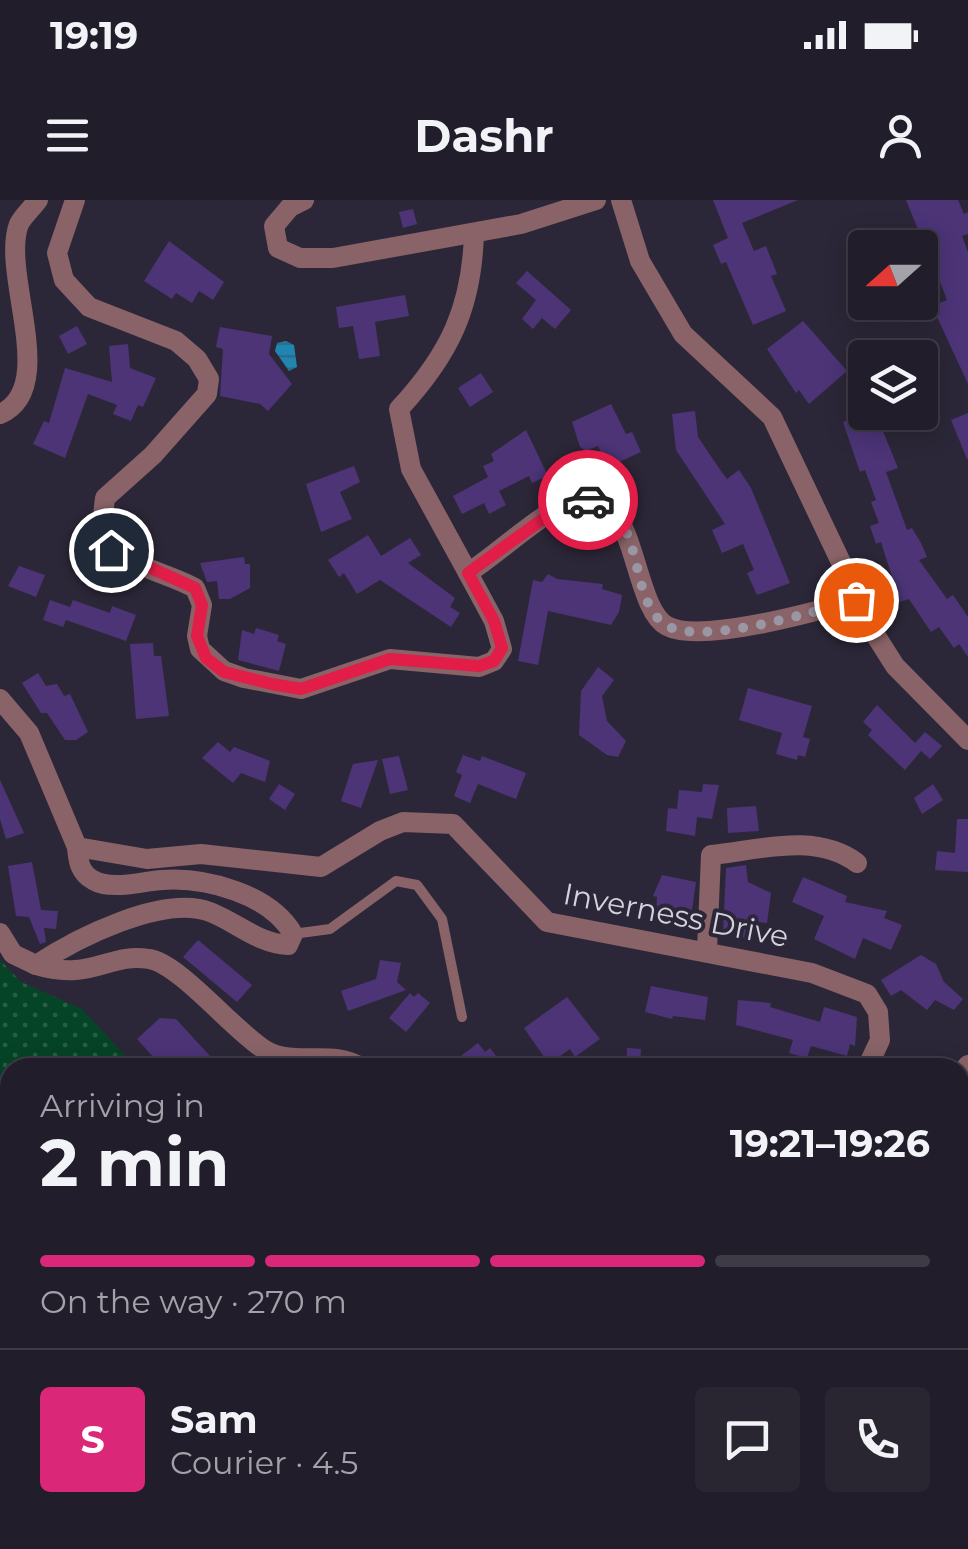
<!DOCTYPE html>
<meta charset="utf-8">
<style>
:root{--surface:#211d2a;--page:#292632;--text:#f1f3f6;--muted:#a2a2a8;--line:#3e3b47;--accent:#db2777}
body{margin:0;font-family:Montserrat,sans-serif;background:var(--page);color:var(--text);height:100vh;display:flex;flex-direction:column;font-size:38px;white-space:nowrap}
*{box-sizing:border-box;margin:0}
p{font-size:32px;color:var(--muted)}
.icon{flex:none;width:55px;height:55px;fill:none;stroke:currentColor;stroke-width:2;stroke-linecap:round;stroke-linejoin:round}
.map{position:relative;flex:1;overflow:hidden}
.panel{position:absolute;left:0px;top:858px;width:970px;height:492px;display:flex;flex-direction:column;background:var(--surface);border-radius:30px 30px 0 0;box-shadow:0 5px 25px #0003,0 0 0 2px var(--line)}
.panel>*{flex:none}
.needle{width:65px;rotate:249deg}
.tools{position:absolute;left:848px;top:30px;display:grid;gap:20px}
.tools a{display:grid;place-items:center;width:90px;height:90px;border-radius:10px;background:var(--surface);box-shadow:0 5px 25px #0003,0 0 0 2px var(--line);font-size:50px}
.pin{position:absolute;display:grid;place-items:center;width:85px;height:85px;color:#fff;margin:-42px;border:5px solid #fff;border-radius:50%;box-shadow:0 2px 10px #0007}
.courier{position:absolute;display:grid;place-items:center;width:100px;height:100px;margin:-50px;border:8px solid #e11d48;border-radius:50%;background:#fff;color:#222;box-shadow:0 2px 12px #0007}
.summary em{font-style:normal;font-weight:700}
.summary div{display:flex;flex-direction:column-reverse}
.summary{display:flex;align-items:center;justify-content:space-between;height:170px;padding:0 40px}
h1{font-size:65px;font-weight:700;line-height:75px}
.bar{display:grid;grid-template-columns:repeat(4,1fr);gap:15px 10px;align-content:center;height:120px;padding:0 40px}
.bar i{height:12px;border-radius:8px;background:var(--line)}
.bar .on{background:var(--accent)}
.bar p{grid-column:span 4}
.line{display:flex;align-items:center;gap:25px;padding:0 40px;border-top:2px solid var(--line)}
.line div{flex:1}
.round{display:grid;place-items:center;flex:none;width:105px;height:105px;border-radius:10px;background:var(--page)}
.status{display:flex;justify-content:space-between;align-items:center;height:70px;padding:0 50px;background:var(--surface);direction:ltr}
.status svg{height:28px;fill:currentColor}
header{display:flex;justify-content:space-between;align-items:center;height:130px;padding:0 40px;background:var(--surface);font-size:45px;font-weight:700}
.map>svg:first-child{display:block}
</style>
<div class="status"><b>19:19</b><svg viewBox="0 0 49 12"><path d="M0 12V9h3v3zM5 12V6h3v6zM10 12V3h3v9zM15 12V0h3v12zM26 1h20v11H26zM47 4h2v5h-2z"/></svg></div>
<header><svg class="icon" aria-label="menu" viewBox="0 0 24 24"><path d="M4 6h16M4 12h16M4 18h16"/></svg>Dashr<svg class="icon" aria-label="person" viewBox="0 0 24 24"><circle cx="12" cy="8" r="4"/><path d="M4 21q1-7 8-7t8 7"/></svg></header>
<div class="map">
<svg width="968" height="1349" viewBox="0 0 968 1349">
<defs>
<pattern id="grass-dots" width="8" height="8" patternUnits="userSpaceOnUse" patternTransform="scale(2.5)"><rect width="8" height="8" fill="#054427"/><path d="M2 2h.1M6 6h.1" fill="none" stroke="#295e46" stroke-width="1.8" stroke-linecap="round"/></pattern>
<pattern id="water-rules" width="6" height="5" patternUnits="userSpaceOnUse" patternTransform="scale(2.5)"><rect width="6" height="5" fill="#2185b2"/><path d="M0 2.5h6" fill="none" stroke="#2c6c8b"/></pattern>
</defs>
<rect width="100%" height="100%" fill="#2c2738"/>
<g fill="url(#grass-dots)">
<path d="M0 760 21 782 82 809 136 867 10 868V1323L0 1318Z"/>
<path d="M968 916V1349H919L925 1340H960V924Z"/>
<path d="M46 1340H430L427 1349H52Z"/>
</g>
<path fill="url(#water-rules)" d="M286 141 294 145 297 167 289 171 275 151 277 143Z"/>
<g fill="#4c3477">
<path d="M713 0H798L742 23 754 51 766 46 777 74 771 76 786 111 753 125 726 62 721 64 713 45 728 38Z"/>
<path d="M906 0H958L964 14 968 12V34L962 36 968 52V184L932 106 947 100 928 50 920 53 917 48 912 34 919 32Z"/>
<path d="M413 9 417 24 403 28 399 12Z"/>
<path d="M169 41 224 82 213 100 199 91 192 103 176 93 172 99 144 81Z"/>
<path d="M527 71 571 110 555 129 542 118 533 129 522 119 536 100 516 83Z"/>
<path d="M405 95 409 116 375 122 380 156 359 159 353 126 339 128 336 107Z"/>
<path d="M803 121 847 171 809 204 799 190 796 193 767 149Z"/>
<path d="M77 126 87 144 68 154 59 136Z"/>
<path d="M220 127 272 136 269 154 292 184 268 211 260 204 220 196 223 149 216 147Z"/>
<path d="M128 144 130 168 156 178 143 207 138 205 131 221 113 214 117 205 88 194 65 258 33 244 44 221 49 223 65 168 112 182 109 146Z"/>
<path d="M481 173 493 192 470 207 458 188Z"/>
<path d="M611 204 626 234 632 232 641 252 608 267 598 246 586 251 580 247 572 222Z"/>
<path d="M695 211 698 237 721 271 727 279 739 270 751 288 790 383 757 395 747 373 754 370 743 344 722 353 712 330 725 324 676 250 672 214Z"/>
<path d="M867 212H923L882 229 898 268 886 272 907 330 912 328 921 343 927 357 919 360 947 399 953 395 968 417V457L959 444 954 448 939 427 931 432 909 399 900 402 881 342 876 344 870 326 879 323 871 302 876 300 865 270 860 272 843 222Z"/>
<path d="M968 213V259H967L951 220Z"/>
<path d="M526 230 548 276 532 283 529 276 499 291 506 305 489 314 484 303 462 314 453 296 488 277 483 266 494 261 491 254Z"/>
<path d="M354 266 360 282 340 292 352 319 321 332 306 284Z"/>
<path d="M368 335 381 356 410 338 421 355 408 363 455 398 450 407 460 413 451 427 380 380 357 394 344 373 339 377 328 360Z"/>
<path d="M244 357 245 364H250V388L230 399H219L217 381 207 382 200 363Z"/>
<path d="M19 366 45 375 36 397 8 386Z"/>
<path d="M548 374 557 379 603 384 602 389 622 395 619 412 611 425 548 411 538 465 518 461 533 380 542 382Z"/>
<path d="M50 400 70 407 73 400 110 413 112 406 136 415 126 441 66 420 63 427 43 420Z"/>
<path d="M256 428 279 435 277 441 286 444 279 471 238 460 242 430 254 434Z"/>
<path d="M153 443 154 456H161L169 516 136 519 130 444Z"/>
<path d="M598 467 614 480 602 496 607 521 626 541 618 557 607 555 579 535 581 491Z"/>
<path d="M38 473 46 486 57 484 64 496 70 494 88 532 76 540H65L47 513H41L22 483Z"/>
<path d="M748 488 812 506 803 537 810 539 805 557 798 555 797 560 776 554 782 533 739 520Z"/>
<path d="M877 505 915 543 925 532 942 546 930 559 921 551 905 570 868 535 872 530 863 522Z"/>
<path d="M218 542 230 552 234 547 270 561 265 582 241 573 233 583 202 558Z"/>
<path d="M463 555 480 561 482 556 526 573 516 599 478 584 470 603 454 596 462 575 456 572Z"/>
<path d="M399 556 408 590 390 594 382 559Z"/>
<path d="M378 560 361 608 341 601 353 564Z"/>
<path d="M0 580 24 633 6 639 0 619Z"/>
<path d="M279 584 295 594 285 610 269 599Z"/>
<path d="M703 584 719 585 712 619 697 617 695 636 666 631 668 608 677 609 679 590 702 592Z"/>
<path d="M933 584 943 600 922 614 914 598Z"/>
<path d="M756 606 759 631 728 633 727 608Z"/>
<path d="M957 619H968V672L935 670 937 651 955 653Z"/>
<path d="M32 662 41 710 58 711 56 729 44 728 46 742 40 744 29 717 16 716 8 666Z"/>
<path d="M746 665 748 682 771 693 767 723 749 721 747 738 723 734 726 668Z"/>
<path d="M662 675 696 682 692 710 672 708 671 716 656 713 657 697 653 696Z"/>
<path d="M803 677 847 696 845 702 887 711 884 718 902 725 891 750 863 738 855 759 814 739 824 716 792 702Z"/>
<path d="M198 740 252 785 237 802 183 757Z"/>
<path d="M921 755 936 764 944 782 963 799 954 810 935 800 927 810 901 790 891 796 881 780Z"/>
<path d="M380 760 401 763 397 782 406 790 348 811 341 791 376 779Z"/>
<path d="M651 786 708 797 705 820 673 816 672 819 645 812Z"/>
<path d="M410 793 414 797 418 793 430 803 406 832 389 818Z"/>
<path d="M567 797 600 839 575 857 570 849 549 864 524 828Z"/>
<path d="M738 800 771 803 770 807 820 822 824 807 857 817 855 846 850 844 847 856 811 846 807 858 789 853 793 840 736 825Z"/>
<path d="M160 818 176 819 221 868H163L137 839Z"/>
<path d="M478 843 485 852 490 848 505 868H464L468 865 461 856Z"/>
<path d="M627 848 641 849 640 868H626Z"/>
</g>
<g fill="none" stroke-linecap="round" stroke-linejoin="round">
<g stroke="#896367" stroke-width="10">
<path d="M293 734 330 729 396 681 417 685 442 719 462 817"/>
<path d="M255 868 266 850"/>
<path d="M673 1340 677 1349"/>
</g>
<g stroke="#896367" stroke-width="20">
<path d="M75 0 57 53 64 80 89 107 176 141 197 159 209 179 207 194 153 255 105 298 101 334C123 367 162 370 195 388L202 405 197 436 200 449 224 471 244 478 301 489 390 459 479 467 494 461 502 449 494 421 468 373C500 352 528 324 562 305 639 263 628 405 667 426 700 444 818 411 856 400"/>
<path d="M304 0 290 7 274 26 278 48 300 58H333L521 24 596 0"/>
<path d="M621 0 640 61 683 134 772 217 876 436 895 466 968 540"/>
<path d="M0 214C60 188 0 73 19 24 23 16 33 7 38 0"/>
<path d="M468 373 411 269 399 209C450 154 472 107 474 33"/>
<path d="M0 499 29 533 77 647"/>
<path d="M0 733 13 754 36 765C75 739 163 694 210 712 238 723 257 743 288 745L293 734C270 694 206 677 162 680 142 681 112 691 93 680 80 673 78 661 77 647L147 659 201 654 321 667 380 631 403 622 453 624 547 722 812 773 867 794 878 812 880 840 867 868"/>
<path d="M707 750 711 655C760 650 815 632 857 663"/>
<path d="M36 765C91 782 109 752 149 759 179 763 235 832 265 850 296 868 331 848 362 868"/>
<path d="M960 875 968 865"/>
</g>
</g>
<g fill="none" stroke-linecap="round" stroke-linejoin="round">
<path stroke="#9a96a4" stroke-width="10" stroke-dasharray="0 18" d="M588 300C649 311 625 399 666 425 699 447 817 411 856 400"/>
<path stroke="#e11d48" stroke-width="12" d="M111 350 195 388 202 405 197 436 206 458 224 472 272 484 301 489 390 459 479 466 494 461 502 448 494 421 468 373 565 303 588 300"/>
</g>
<g text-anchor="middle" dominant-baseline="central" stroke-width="8" stroke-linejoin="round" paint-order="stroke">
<g font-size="30" fill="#d5d2de" stroke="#2c2738">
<text transform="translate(676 715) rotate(11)">Inverness Drive</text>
</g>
</g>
</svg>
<div class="tools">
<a><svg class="needle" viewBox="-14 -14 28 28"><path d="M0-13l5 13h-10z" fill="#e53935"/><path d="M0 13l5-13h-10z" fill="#a2a2a8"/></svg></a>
<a><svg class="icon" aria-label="layers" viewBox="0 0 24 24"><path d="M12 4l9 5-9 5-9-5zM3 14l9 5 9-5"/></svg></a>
</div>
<div class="pin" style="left:856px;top:400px;background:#ea580c"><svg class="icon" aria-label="bag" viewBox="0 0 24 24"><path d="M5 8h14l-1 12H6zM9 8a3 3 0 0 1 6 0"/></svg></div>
<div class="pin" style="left:111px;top:350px;background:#1f2937"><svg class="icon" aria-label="home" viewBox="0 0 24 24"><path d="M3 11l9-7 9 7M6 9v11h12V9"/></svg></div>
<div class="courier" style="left:588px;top:300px"><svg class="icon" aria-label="car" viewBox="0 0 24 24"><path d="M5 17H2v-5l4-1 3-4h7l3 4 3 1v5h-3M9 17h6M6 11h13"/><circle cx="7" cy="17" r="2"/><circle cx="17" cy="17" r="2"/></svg></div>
<section class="panel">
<div class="summary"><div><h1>2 min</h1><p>Arriving in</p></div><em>19:21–19:26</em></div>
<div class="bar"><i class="on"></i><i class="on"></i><i class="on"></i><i></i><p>On the way · 270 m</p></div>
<div class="line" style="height:180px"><b class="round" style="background:var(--accent);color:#fff">S</b><div><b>Sam</b><p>Courier · 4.5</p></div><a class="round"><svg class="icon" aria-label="chat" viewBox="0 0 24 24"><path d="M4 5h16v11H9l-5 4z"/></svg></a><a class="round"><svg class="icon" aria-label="phone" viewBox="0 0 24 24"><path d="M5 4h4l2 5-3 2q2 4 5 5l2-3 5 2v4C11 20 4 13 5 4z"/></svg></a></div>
</section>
</div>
